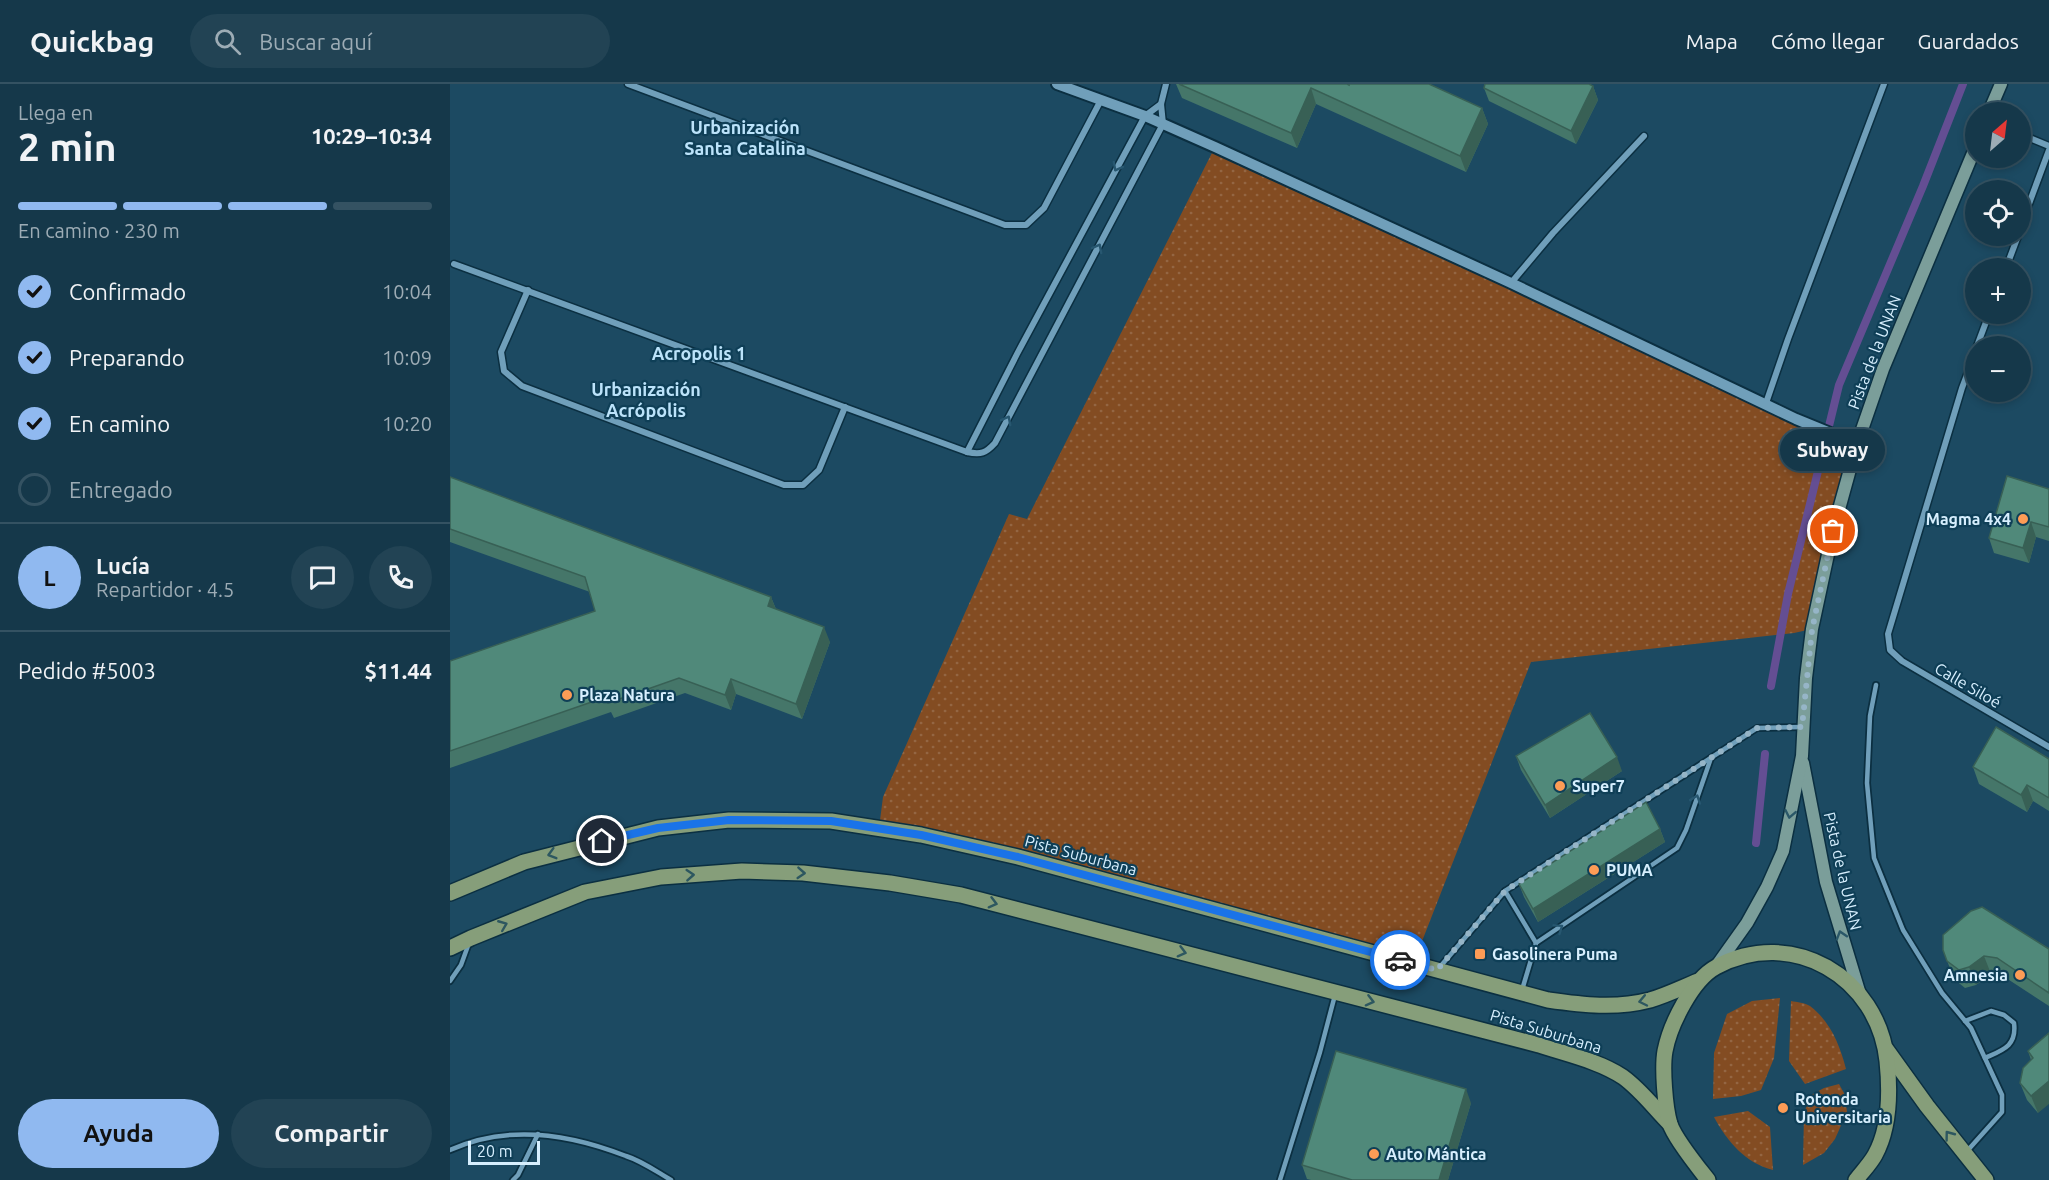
<!DOCTYPE html>
<html lang="es">
<meta charset="utf-8">
<style>
:root{--surface:#15384a;--page:#224354;--text:#f1f3f6;--muted:#9dacb5;--line:#345262;--accent:#90b9f0}
body{margin:0;font-family:Ubuntu,sans-serif;background:var(--page);color:var(--text);height:100vh;display:flex;flex-direction:column;font-size:22px;white-space:nowrap}
*{box-sizing:border-box;margin:0}
p{font-size:20px;color:var(--muted)}
.icon{flex:none;width:33px;height:33px;fill:none;stroke:currentColor;stroke-width:2;stroke-linecap:round;stroke-linejoin:round}
.map{position:relative;flex:1;overflow:hidden}
.panel{display:flex;flex-direction:column;background:var(--surface);width:450px}
.panel>*{flex:none}
.needle{width:39px;rotate:28deg}
.buttons{position:absolute;left:1515px;top:18px;display:grid;gap:12px}
.buttons a{display:grid;place-items:center;width:66px;height:66px;border-radius:50%;background:var(--surface);box-shadow:0 3px 9px #0003,0 0 0 2px var(--line);font-size:30px}
.scale{position:absolute;left:18px;bottom:15px;width:72px;box-sizing:border-box;padding-left:6px;border:3px solid #d7effe;border-top:0;font-size:16px;line-height:21px;white-space:nowrap;color:#d7effe;-webkit-text-stroke:4px #0f3f57;paint-order:stroke}
.pin{position:absolute;display:grid;place-items:center;width:51px;height:51px;color:#fff;margin:-26px;border:3px solid #fff;border-radius:50%;box-shadow:0 2px 6px #0007}
.courier{position:absolute;display:grid;place-items:center;width:60px;height:60px;margin:-30px;border:4px solid #1a73e8;border-radius:50%;background:#fff;color:#222;box-shadow:0 2px 8px #0007}
.bubble{position:absolute;height:42px;border-radius:21px;background:var(--surface);box-shadow:0 3px 9px #0003,0 0 0 2px var(--line);font-size:20px;font-weight:700;line-height:42px;text-align:center}
.summary em{font-style:normal;font-weight:700}
.summary div{display:flex;flex-direction:column-reverse}
.summary{display:flex;align-items:center;justify-content:space-between;height:102px;padding:0 18px}
h1{font-size:39px;font-weight:700;line-height:45px}
.bar{display:grid;grid-template-columns:repeat(4,1fr);gap:9px 6px;align-content:center;height:72px;padding:0 18px}
.bar i{height:8px;border-radius:4px;background:var(--line)}
.bar .on{background:var(--accent)}
.bar p{grid-column:span 4}
.line{display:flex;align-items:center;gap:15px;padding:0 18px;border-top:2px solid var(--line)}
.line div{flex:1}
.round{display:grid;place-items:center;flex:none;width:63px;height:63px;border-radius:32px;background:var(--page)}
ol{padding:0 18px;list-style:none}
li{display:flex;align-items:center;gap:18px;height:66px}
li p{margin-inline-start:auto}
li .icon{padding:6px;border-radius:50%;background:var(--accent);color:#111;stroke-width:4}
li:last-child{color:var(--muted)}
li i{width:33px;height:33px;border:3px solid var(--line);border-radius:50%}
.cta{display:flex;gap:12px;margin-top:auto;padding:12px 18px}
.cta a{flex:1;height:69px;border-radius:36px;background:var(--accent);color:#111;font-size:24px;font-weight:700;line-height:69px;text-align:center}
.cta a+a{background:var(--page);color:var(--text)}
header{display:flex;align-items:center;gap:36px;box-sizing:border-box;height:84px;padding:0 30px;background:var(--surface);border-bottom:2px solid var(--line)}
header strong{font-size:28px}
nav{display:flex;gap:33px;margin-inline-start:auto;font-size:21px}
.search{width:420px;height:54px;background:var(--page);display:flex;align-items:center;gap:15px;box-sizing:border-box;padding:0 21px;border-radius:33px;color:var(--muted);font-size:22px}
main{display:flex;flex:1;min-height:0}
.map>svg:first-child{display:block}
</style>
<header>
<strong>Quickbag</strong>
<div class="search"><svg class="icon" aria-label="search" viewBox="0 0 24 24"><circle cx="10" cy="10" r="6"/><path d="M15 15l6 6"/></svg>Buscar aquí</div>
<nav><a>Mapa</a><a>Cómo llegar</a><a>Guardados</a></nav>
</header>
<main>
<section class="panel">
<div class="summary"><div><h1>2 min</h1><p>Llega en</p></div><em>10:29–10:34</em></div>
<div class="bar"><i class="on"></i><i class="on"></i><i class="on"></i><i></i><p>En camino · 230 m</p></div>
<ol>
<li><svg class="icon" aria-label="check" viewBox="0 0 24 24"><path d="M5 12l5 5 9-10"/></svg>Confirmado<p>10:04</p></li>
<li><svg class="icon" aria-label="check" viewBox="0 0 24 24"><path d="M5 12l5 5 9-10"/></svg>Preparando<p>10:09</p></li>
<li><svg class="icon" aria-label="check" viewBox="0 0 24 24"><path d="M5 12l5 5 9-10"/></svg>En camino<p>10:20</p></li>
<li><i></i>Entregado</li>
</ol>
<div class="line" style="height:108px"><b class="round" style="background:var(--accent);color:#111">L</b><div><b>Lucía</b><p>Repartidor · 4.5</p></div><a class="round"><svg class="icon" aria-label="chat" viewBox="0 0 24 24"><path d="M4 5h16v11H9l-5 4z"/></svg></a><a class="round"><svg class="icon" aria-label="phone" viewBox="0 0 24 24"><path d="M5 4h4l2 5-3 2q2 4 5 5l2-3 5 2v4C11 20 4 13 5 4z"/></svg></a></div>
<div class="line" style="height:78px"><div>Pedido #5003</div><b>$11.44</b></div>
<div class="cta"><a>Ayuda</a><a>Compartir</a></div>
</section>
<div class="map">
<svg width="1599" height="1096" viewBox="0 0 1599 1096">
<defs>
<pattern id="grass-dots" width="8" height="8" patternUnits="userSpaceOnUse" patternTransform="scale(1.5)"><rect width="8" height="8" fill="#834c22"/><path d="M2 2h.1M6 6h.1" fill="none" stroke="#946643" stroke-width="1.8" stroke-linecap="round"/></pattern>
</defs>
<rect width="100%" height="100%" fill="#1c4a62"/>
<g fill="url(#grass-dots)">
<path d="M765 63 1407 360 1362 545 1344 549 1081 578 969 865 962 879 429 744 433 713 559 430 577 435Z"/>
<path d="M1330 914 1324 974 1311 1006 1291 1012 1263 1015 1264 969 1277 930 1302 917Z"/>
<path d="M1341 917C1347 918 1355 919 1360 922 1380 937 1390 961 1396 985L1355 1000 1339 977Z"/>
<path d="M1389 1000 1395 1011 1397 1028 1385 1055 1374 1069 1353 1081 1354 1029 1361 1011 1374 1004Z"/>
<path d="M1298 1027 1320 1043 1323 1086C1295 1079 1277 1057 1264 1033Z"/>
</g>
<g fill="none" stroke-linecap="round" stroke-linejoin="round">
<g stroke="#644e93" stroke-width="8">
<path d="M1321 602 1338 510 1389 301 1473 102 1513 0"/>
<path d="M1306 759 1315 670"/>
</g>
<defs>
<g id="service">
<path d="M1426 601 1420 632 1417 699 1424 774 1453 846 1492 909 1521 944 1552 1011V1028L1518 1066"/>
<path d="M1055 807 1086 859"/>
<path d="M989 884 1055 807 1307 644 1352 643"/>
<path d="M0 897 11 881 19 859"/>
<path d="M1072 906 1086 859 1227 764 1236 746 1261 674"/>
<path d="M1515 937 1541 927 1554 931 1564 939C1567 962 1553 966 1535 974"/>
<path d="M0 1066C57 1040 120 1050 176 1072 192 1077 207 1088 221 1096"/>
<path d="M63 1096 68 1091 88 1050"/>
<path d="M830 1096 870 968 885 911"/>
</g>
<g id="minor">
<path d="M178 0 555 141H576L594 124 651 16"/>
<path d="M1570 50 1599 62"/>
<path d="M1570 144 1599 66"/>
<path d="M4 180 517 368C531 371 536 369 545 359L713 40 711 20 716 0"/>
<path d="M1556 184 1568 152"/>
<path d="M1061 199 1103 149 1194 52"/>
<path d="M78 206 51 268 54 287 72 302 334 401H353L369 386 395 323"/>
<path d="M1527 262 1539 230"/>
<path d="M1526 267 1512 304 1438 550 1440 566 1452 577 1599 663"/>
<path d="M1316 319 1338 255 1434 0"/>
<path d="M517 368 567 270 695 32 711 20"/>
</g>
<path id="tertiary" d="M607 0 695 32 765 63 1061 199 1346 335 1407 360"/>
<g id="secondary">
<path d="M1539 28 1551 0"/>
<path d="M1353 679 1376 798 1409 907"/>
<path d="M1265 884 1297 839 1317 803 1333 767 1352 672 1356 594 1362 545 1383 447 1407 360 1433 285 1526 62"/>
</g>
<g id="primary">
<path d="M0 809 74 778 208 744 279 736 381 737 471 751 568 773 1098 916C1133 921 1166 925 1200 916 1217 911 1233 903 1248 897"/>
<path d="M0 864 21 854 135 808 211 793 292 787 353 789 440 799 511 811 1089 961C1116 970 1149 977 1173 993 1191 1006 1205 1025 1220 1040"/>
<path d="M1436 965 1477 1022 1536 1096"/>
<path d="M1258 1096C1247 1082 1225 1055 1220 1040 1215 1024 1212 983 1215 967 1220 941 1242 896 1266 883 1342 842 1428 893 1437 977 1440 1006 1440 1044 1425 1071 1420 1080 1412 1088 1406 1096"/>
</g>
</defs>
<use href="#service" stroke="#0b2f41" stroke-width="8"/>
<use href="#minor" stroke="#0b2f41" stroke-width="9"/>
<use href="#tertiary" stroke="#0b2f41" stroke-width="14"/>
<use href="#secondary" stroke="#0b2f41" stroke-width="15"/>
<use href="#primary" stroke="#0b2f41" stroke-width="18"/>
<use href="#service" stroke="#709fba" stroke-width="4.5"/>
<use href="#minor" stroke="#709fba" stroke-width="6"/>
<use href="#tertiary" stroke="#709fba" stroke-width="10"/>
<use href="#secondary" stroke="#7b9e9a" stroke-width="12"/>
<use href="#primary" stroke="#869e7a" stroke-width="15"/>
</g>
<g fill="#457669">
<path d="M726 0H897L1032 24 1038 40 1016 88 866 20 847 64 732 14Z"/>
<path d="M1143 2 1148 16 1126 60 1039 17 1034 4Z"/>
<path d="M0 393 321 513 326 525 380 558 352 635 286 610 281 626 235 609 164 634 161 628 0 684V577L145 527 140 508 0 458Z"/>
<path d="M1599 405V457L1586 453 1579 479 1544 469 1539 454Z"/>
<path d="M1066 672 1172 687 1100 734 1071 686Z"/>
<path d="M1599 675V727L1583 717 1577 728 1529 700 1523 683Z"/>
<path d="M1210 745 1215 758 1088 838 1074 813 1069 800Z"/>
<path d="M1599 865V922L1553 892 1541 890 1526 901 1515 904 1504 895 1493 866Z"/>
<path d="M1599 949 1588 1029 1577 1016 1570 999 1581 976 1578 967Z"/>
<path d="M1021 1019 998 1096H861L857 1095 852 1081Z"/>
</g>
<g fill="#386055">
<path d="M1143 2 1148 16 1126 60 1121 47Z"/>
<path d="M861 4 866 20 847 64 841 49Z"/>
<path d="M1032 24 1038 40 1016 88 1010 72Z"/>
<path d="M1581 438 1586 453 1579 479 1573 464Z"/>
<path d="M321 513 327 528 318 522Z"/>
<path d="M374 543 380 558 352 635 346 620Z"/>
<path d="M281 595 286 610 281 626 275 611Z"/>
<path d="M1167 673 1172 687 1100 734 1095 721Z"/>
<path d="M1577 701 1583 717 1577 728 1571 711Z"/>
<path d="M1210 745 1215 758 1088 838 1083 825Z"/>
<path d="M1534 872 1541 890 1526 901 1519 883Z"/>
<path d="M1599 997V1020L1588 1029 1581 1012Z"/>
<path d="M1016 1005 1021 1019 998 1096H989Z"/>
</g>
<g fill="#50897a" stroke="#386055" stroke-width="1.5">
<path d="M729 0H897L899 1V0H979L1032 24 1010 72 861 4 841 49Z"/>
<path d="M1035 0H1139L1143 2 1121 47 1034 4Z"/>
<path d="M1557 392 1599 405V443L1581 438 1573 464 1539 454Z"/>
<path d="M0 393 321 513 318 522 374 543 346 620 281 595 275 611 229 594 158 619 156 613 0 667V577L145 527 135 493 0 445Z"/>
<path d="M1140 629 1167 673 1095 721 1066 672Z"/>
<path d="M1546 643 1599 675V714L1577 701 1571 711 1523 683Z"/>
<path d="M1196 718 1210 745 1083 825 1069 800Z"/>
<path d="M1532 823 1599 865V909L1547 874 1534 872 1519 883 1509 886 1497 877 1493 866V851L1521 827Z"/>
<path d="M1599 949V997L1581 1012 1570 999 1573 984 1583 974 1578 967Z"/>
<path d="M886 967 1016 1005 989 1096H902L852 1081Z"/>
</g>
<defs><path id="oneway-chevron" d="M-2-3.5L2.5 0L-2 3.5" fill="none" stroke-width="1.6" stroke-linecap="round" stroke-linejoin="round" transform="scale(1.5)"/></defs>
<g stroke="#275770">
<use href="#oneway-chevron" transform="translate(667 83) rotate(118)"/>
<use href="#oneway-chevron" transform="translate(648 164) rotate(-62)"/>
<use href="#oneway-chevron" transform="translate(557 336) rotate(-62)"/>
<use href="#oneway-chevron" transform="translate(1246 715) rotate(-71)"/>
<use href="#oneway-chevron" transform="translate(1109 844) rotate(-34)"/>
</g>
<g stroke="#2a5768">
<use href="#oneway-chevron" transform="translate(1340 730) rotate(101)"/>
<use href="#oneway-chevron" transform="translate(1391 851) rotate(-107)"/>
</g>
<g stroke="#2d5760">
<use href="#oneway-chevron" transform="translate(102 770) rotate(164)"/>
<use href="#oneway-chevron" transform="translate(351 789) rotate(4)"/>
<use href="#oneway-chevron" transform="translate(240 791) rotate(-4)"/>
<use href="#oneway-chevron" transform="translate(543 819) rotate(15)"/>
<use href="#oneway-chevron" transform="translate(53 841) rotate(-22)"/>
<use href="#oneway-chevron" transform="translate(732 868) rotate(15)"/>
<use href="#oneway-chevron" transform="translate(920 917) rotate(14)"/>
<use href="#oneway-chevron" transform="translate(1193 917) rotate(168)"/>
<use href="#oneway-chevron" transform="translate(1499 1051) rotate(-127)"/>
</g>
<g fill="none" stroke-linecap="round" stroke-linejoin="round">
<path stroke="#96b5c7" stroke-width="6" stroke-dasharray="0 10.8" d="M950 876 987 886 1055 807 1307 644 1352 643 1362 546 1383 447"/>
<path stroke="#1a73e8" stroke-width="8" d="M152 757 208 744 279 736 381 737 471 751 568 773 950 876"/>
</g>
<g fill="#fd9c56" stroke="#0f3f57" stroke-width="2">
<circle cx="1573" cy="435" r="6"/>
<circle cx="117" cy="611" r="6"/>
<circle cx="1110" cy="702" r="6"/>
<circle cx="1144" cy="786" r="6"/>
<rect x="1024" y="864" width="12" height="12" rx="3"/>
<circle cx="1570" cy="891" r="6"/>
<circle cx="1333" cy="1024" r="6"/>
<circle cx="924" cy="1070" r="6"/>
</g>
<g text-anchor="middle" dominant-baseline="central" stroke-width="4.5" stroke-linejoin="round" paint-order="stroke">
<g font-size="16" fill="#d7effe" stroke="#0f3f57">
<text transform="translate(1424 268) rotate(-69)">Pista de la UNAN</text>
<text transform="translate(1518 601) rotate(30)">Calle Siloé</text>
<text transform="translate(631 771) rotate(15)">Pista Suburbana</text>
<text transform="translate(1393 787) rotate(77)">Pista de la UNAN</text>
<text transform="translate(1096 947) rotate(17)">Pista Suburbana</text>
</g>
<g font-size="16" font-weight="bold" fill="#d7effe" stroke="#0f3f57" text-anchor="start">
<text x="1561" y="435" text-anchor="end">Magma 4x4</text>
<text x="129" y="611">Plaza Natura</text>
<text x="1122" y="702">Super7</text>
<text x="1156" y="786">PUMA</text>
<text x="1042" y="870">Gasolinera Puma</text>
<text x="1558" y="891" text-anchor="end">Amnesia</text>
<text x="1345" y="1015">Rotonda<tspan x="1345" dy="18">Universitaria</tspan></text>
<text x="936" y="1070">Auto Mántica</text>
</g>
<g font-size="18" font-weight="bold" fill="#bce3fa" stroke="#0f3f57">
<text x="295" y="43">Urbanización<tspan x="295" dy="21">Santa Catalina</tspan></text>
<text x="249" y="269">Acropolis 1</text>
<text x="196" y="305">Urbanización<tspan x="196" dy="21">Acrópolis</tspan></text>
</g>
</g>
</svg>
<div class="buttons">
<a><svg class="needle" viewBox="-14 -14 28 28"><path d="M0-13l5 13h-10z" fill="#e53935"/><path d="M0 13l5-13h-10z" fill="#9dacb5"/></svg></a>
<a><svg class="icon" aria-label="locate" viewBox="0 0 24 24"><circle cx="12" cy="12" r="6"/><path d="M12 2v4M12 18v4M2 12h4M18 12h4"/></svg></a>
<a>+</a>
<a>−</a>
</div>
<div class="scale">20 m</div>
<div class="pin" style="left:1383px;top:447px;background:#ea580c"><svg class="icon" aria-label="bag" viewBox="0 0 24 24"><path d="M5 8h14l-1 12H6zM9 8a3 3 0 0 1 6 0"/></svg></div>
<div class="pin" style="left:152px;top:757px;background:#1f2937"><svg class="icon" aria-label="home" viewBox="0 0 24 24"><path d="M3 11l9-7 9 7M6 9v11h12V9"/></svg></div>
<div class="courier" style="left:950px;top:876px"><svg class="icon" aria-label="car" viewBox="0 0 24 24"><path d="M5 17H2v-5l4-1 3-4h7l3 4 3 1v5h-3M9 17h6M6 11h13"/><circle cx="7" cy="17" r="2"/><circle cx="17" cy="17" r="2"/></svg></div>
<div class="bubble" style="left:1330px;top:345px;width:105px">Subway</div>
</div>
</main>
